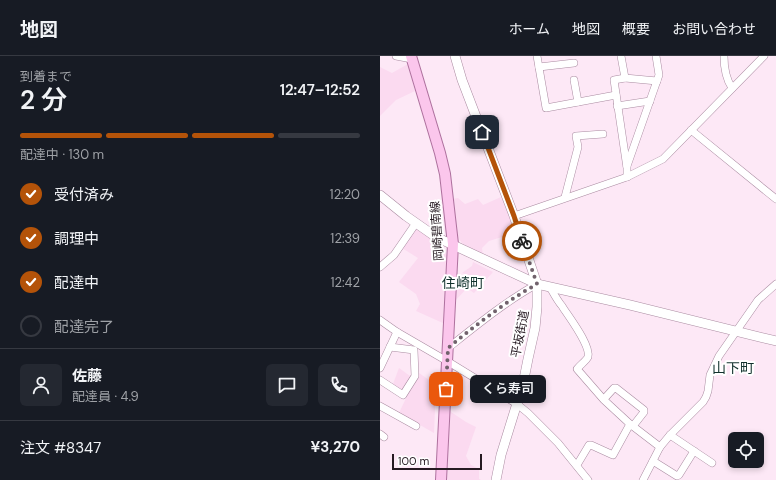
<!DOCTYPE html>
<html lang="ja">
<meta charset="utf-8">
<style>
:root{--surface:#171b24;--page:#242831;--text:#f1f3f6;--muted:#9ea1a6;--line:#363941;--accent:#b45309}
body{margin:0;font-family:"DM Sans","Noto Sans JP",sans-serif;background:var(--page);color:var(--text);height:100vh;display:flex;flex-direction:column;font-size:15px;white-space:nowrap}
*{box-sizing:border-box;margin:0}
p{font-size:13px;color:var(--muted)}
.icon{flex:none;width:22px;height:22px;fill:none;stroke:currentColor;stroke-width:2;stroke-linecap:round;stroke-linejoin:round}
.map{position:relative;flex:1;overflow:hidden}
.panel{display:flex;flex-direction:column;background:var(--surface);width:380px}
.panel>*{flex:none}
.controls{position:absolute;left:348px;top:376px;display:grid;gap:8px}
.controls a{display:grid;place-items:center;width:36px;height:36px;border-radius:6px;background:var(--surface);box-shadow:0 2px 6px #0003;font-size:20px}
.scale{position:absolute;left:12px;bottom:10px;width:90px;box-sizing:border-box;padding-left:4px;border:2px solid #261a22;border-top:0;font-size:11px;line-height:14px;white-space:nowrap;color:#261a22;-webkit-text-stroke:3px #fff;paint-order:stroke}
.pin{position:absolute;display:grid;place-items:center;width:34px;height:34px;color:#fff;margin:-17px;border-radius:8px;box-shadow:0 2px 6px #0006}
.courier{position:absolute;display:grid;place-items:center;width:40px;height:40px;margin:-20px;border:3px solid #b45309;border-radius:50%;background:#fff;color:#222;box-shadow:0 1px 5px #0007}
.bubble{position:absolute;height:28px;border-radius:6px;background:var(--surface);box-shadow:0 2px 6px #0003;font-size:13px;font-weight:600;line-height:28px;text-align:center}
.overview em{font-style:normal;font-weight:600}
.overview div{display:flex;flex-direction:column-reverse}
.overview{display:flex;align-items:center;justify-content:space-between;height:68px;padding:0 20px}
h1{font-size:26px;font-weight:600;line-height:30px}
.bar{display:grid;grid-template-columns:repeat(4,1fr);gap:6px 4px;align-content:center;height:48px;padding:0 20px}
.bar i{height:5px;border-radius:3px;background:var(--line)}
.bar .current{background:var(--accent)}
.bar p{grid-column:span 4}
.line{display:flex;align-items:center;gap:10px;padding:0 20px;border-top:1px solid var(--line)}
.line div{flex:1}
.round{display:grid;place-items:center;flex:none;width:42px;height:42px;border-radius:6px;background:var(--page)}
ol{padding:0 20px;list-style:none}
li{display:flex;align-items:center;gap:12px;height:44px}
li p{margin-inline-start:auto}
li .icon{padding:4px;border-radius:50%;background:var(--accent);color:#fff;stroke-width:4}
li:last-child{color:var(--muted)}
li i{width:22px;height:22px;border:2px solid var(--line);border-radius:50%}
header{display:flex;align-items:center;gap:24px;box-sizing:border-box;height:56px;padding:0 20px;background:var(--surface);border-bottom:1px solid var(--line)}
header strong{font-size:19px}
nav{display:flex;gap:22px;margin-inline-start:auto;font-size:14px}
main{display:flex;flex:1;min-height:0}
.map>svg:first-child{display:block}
</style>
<header>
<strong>地図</strong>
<nav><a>ホーム</a><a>地図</a><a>概要</a><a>お問い合わせ</a></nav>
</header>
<main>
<section class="panel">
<div class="overview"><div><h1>2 分</h1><p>到着まで</p></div><em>12:47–12:52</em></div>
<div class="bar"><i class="current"></i><i class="current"></i><i class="current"></i><i></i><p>配達中 · 130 m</p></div>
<ol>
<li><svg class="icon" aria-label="check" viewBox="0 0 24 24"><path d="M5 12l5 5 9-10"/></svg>受付済み<p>12:20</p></li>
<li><svg class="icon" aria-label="check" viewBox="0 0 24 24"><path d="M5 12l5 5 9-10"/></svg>調理中<p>12:39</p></li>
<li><svg class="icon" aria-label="check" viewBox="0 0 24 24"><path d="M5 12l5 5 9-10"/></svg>配達中<p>12:42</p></li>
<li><i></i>配達完了</li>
</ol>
<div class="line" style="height:72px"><a class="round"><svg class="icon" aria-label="person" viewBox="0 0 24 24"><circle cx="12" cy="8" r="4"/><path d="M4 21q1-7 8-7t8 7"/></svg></a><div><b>佐藤</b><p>配達員 · 4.9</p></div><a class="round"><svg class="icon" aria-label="chat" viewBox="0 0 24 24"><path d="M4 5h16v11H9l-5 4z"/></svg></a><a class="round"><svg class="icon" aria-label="phone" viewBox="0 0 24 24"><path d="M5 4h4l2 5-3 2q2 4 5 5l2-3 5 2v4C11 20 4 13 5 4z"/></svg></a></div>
<div class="line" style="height:52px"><div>注文 #8347</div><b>¥3,270</b></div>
</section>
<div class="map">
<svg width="396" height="424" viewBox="0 0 396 424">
<rect width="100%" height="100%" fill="#fde8f6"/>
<g fill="#fbdaf0">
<path d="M28 8 35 35 16 44 0 60V11L12 17Z"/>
<path d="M121 141 133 170 135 177 109 185 102 192 103 199 82 187 75 178 72 143 78 142 85 148 98 143 103 149Z"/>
<path d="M36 172 63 189 68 202 65 268 36 255 40 248 36 238 19 226 38 202 22 192Z"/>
<path d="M93 206 113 216 94 237 87 232 74 246 73 237 80 224 87 219 82 217 92 210Z"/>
<path d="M19 312 30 320 39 317 56 329 54 377 19 357 28 338 13 328Z"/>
<path d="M68 354 86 366 96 371 86 400 91 409 99 413V423L101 424H65Z"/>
</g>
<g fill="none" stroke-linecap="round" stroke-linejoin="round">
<defs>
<g id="street">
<path d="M16 0 32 3"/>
<path d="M157 0 166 52 236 39"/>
<path d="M241 0 245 22 234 24 247 112V121"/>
<path d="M344 0C344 11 346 23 352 32"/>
<path d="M159 11 194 7"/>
<path d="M245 22 277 25"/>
<path d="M194 24 198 46"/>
<path d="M237 50 270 45"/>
<path d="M311 74 396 143"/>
<path d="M247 110 279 19 276 0"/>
<path d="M185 141 198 91 196 80 223 78"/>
<path d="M134 160 247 121 283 103 384 0"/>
<path d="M0 211 14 199 36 167"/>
<path d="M170 231C174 238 177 244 182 250 188 260 211 289 208 301 206 305 200 309 197 313L224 344 250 368 280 391"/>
<path d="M0 264 17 276 67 305 137 348 148 357 178 387 208 424"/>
<path d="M68 292C97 269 125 246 157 228"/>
<path d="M0 312 17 276"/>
<path d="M0 324 23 339 35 320 34 294 10 291"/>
<path d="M224 343 234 332H236L264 354V356L253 370"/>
<path d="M0 350 36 370"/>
<path d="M0 378 4 381"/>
<path d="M290 379 332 407"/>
<path d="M273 405 297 420 299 419 314 395"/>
<path d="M197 409 209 389H211L233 399 250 368"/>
<path d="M263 424 280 391 290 379 323 346 326 341 328 335 330 319 339 300 378 244 396 228"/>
</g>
<g id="secondary">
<path d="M75 0 82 24 134 160 157 228V251L155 272 148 303 143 328 121 399 116 424"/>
<path d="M0 139 26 160 56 181 157 228 250 249 396 285"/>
</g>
<path id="primary" d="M31 0 60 97 65 118 73 188 61 424"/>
</defs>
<use href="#street" stroke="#aa8ba1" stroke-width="8"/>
<use href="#secondary" stroke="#aa8ba1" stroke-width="10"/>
<use href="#primary" stroke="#ae719e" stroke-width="12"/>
<use href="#street" stroke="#fff" stroke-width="7"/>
<use href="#secondary" stroke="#fff" stroke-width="9"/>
<use href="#primary" stroke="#fbc6ec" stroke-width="10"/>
</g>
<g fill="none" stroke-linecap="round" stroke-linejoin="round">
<path stroke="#71626c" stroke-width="4" stroke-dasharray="0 7.2" d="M66 333 68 292C96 269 125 246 157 228L142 185"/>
<path stroke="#b45309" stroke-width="5" d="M102 76 134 160 142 185"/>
</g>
<g text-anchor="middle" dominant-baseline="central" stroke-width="4" stroke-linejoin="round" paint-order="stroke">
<g font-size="12" fill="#261a22" stroke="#fff">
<text transform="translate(57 175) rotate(-94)">岡崎碧南線</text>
<text transform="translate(140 278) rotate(-79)">平坂街道</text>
</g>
<g font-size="14" fill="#10312c" stroke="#fff">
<text x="83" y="227">住崎町</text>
<text x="353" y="312">山下町</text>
</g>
</g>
</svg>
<div class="controls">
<a><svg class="icon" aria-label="locate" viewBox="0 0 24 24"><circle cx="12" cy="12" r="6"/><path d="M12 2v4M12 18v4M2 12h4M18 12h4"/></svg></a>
</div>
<div class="scale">100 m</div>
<div class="pin" style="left:66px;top:333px;background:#ea580c"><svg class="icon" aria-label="bag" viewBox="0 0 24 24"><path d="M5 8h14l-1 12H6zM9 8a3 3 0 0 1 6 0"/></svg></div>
<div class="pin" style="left:102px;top:76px;background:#1f2937"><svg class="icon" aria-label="home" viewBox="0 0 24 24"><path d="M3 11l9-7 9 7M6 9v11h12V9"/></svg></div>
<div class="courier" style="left:142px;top:185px"><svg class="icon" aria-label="bike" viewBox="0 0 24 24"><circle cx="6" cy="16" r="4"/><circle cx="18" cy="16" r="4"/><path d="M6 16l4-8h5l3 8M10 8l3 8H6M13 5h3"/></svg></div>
<div class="bubble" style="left:90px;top:319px;width:76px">くら寿司</div>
</div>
</main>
